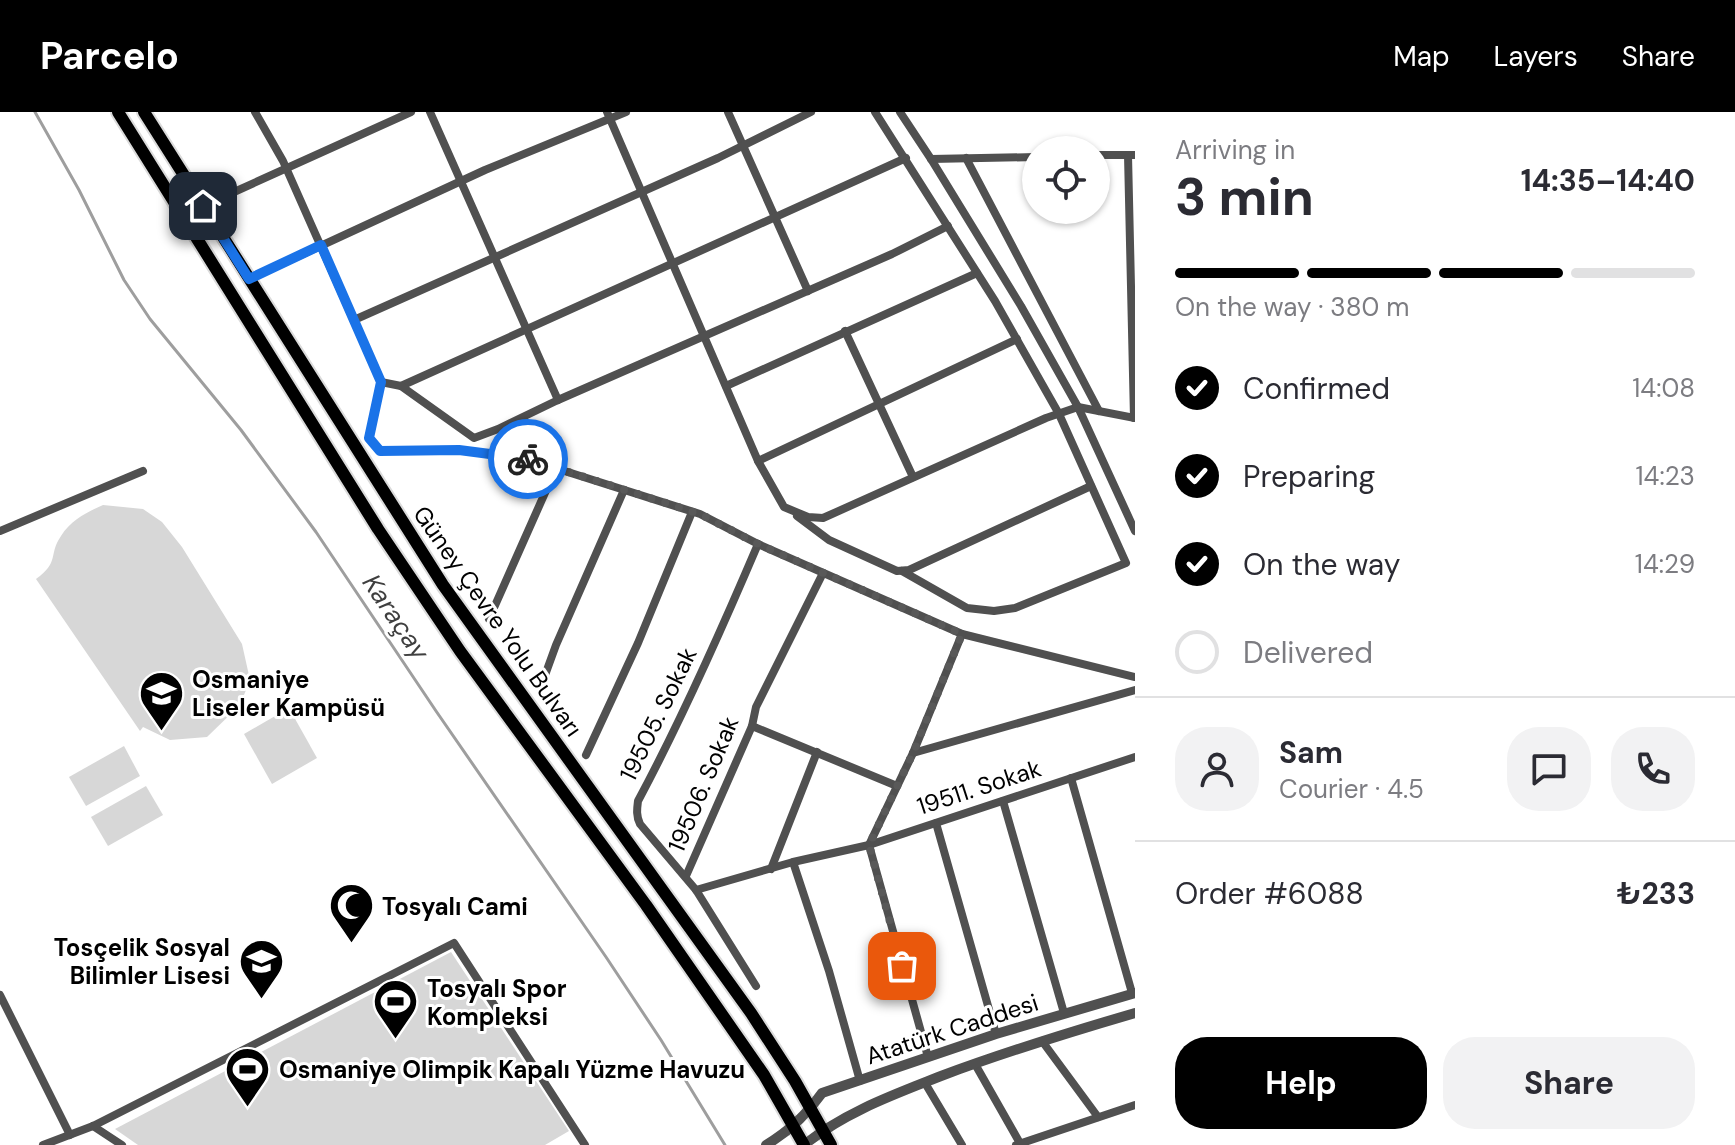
<!DOCTYPE html>
<meta charset="utf-8">
<style>
:root{--surface:#fff;--page:#f2f2f3;--text:#2b2b33;--muted:#7c7c81;--line:#e1e1e2;--accent:#000}
body{margin:0;font-family:"DM Sans",sans-serif;background:var(--page);color:var(--text);height:100vh;display:flex;flex-direction:column;font-size:30px;white-space:nowrap}
*{box-sizing:border-box;margin:0}
p{font-size:26px;color:var(--muted)}
.icon{flex:none;width:44px;height:44px;fill:none;stroke:currentColor;stroke-width:2;stroke-linecap:round;stroke-linejoin:round}
.map{position:relative;flex:1;overflow:hidden}
.side{display:flex;flex-direction:column;background:var(--surface);width:600px}
.side>*{flex:none}
.fabs{position:absolute;left:1022px;top:24px;display:grid;gap:16px}
.fabs a{display:grid;place-items:center;width:88px;height:88px;border-radius:50%;background:var(--surface);box-shadow:0 2px 6px #0004;font-size:40px}
.pin{position:absolute;display:grid;place-items:center;width:68px;height:68px;color:#fff;margin:-34px;border-radius:16px;box-shadow:0 4px 12px #0006}
.courier{position:absolute;display:grid;place-items:center;width:80px;height:80px;margin:-40px;border:6px solid #1a73e8;border-radius:50%;background:#fff;color:#222;box-shadow:0 2px 10px #0007}
.summary em{font-style:normal;font-weight:700}
.summary div{display:flex;flex-direction:column-reverse}
.summary{display:flex;align-items:center;justify-content:space-between;height:136px;padding:0 40px}
h1{font-size:52px;font-weight:700;line-height:60px}
.bar{display:grid;grid-template-columns:repeat(4,1fr);gap:12px 8px;align-content:center;height:96px;padding:0 40px}
.bar i{height:10px;border-radius:6px;background:var(--line)}
.bar .current{background:var(--accent)}
.bar p{grid-column:span 4}
.line{display:flex;align-items:center;gap:20px;padding:0 40px;border-top:2px solid var(--line)}
.line div{flex:1}
.round{display:grid;place-items:center;flex:none;width:84px;height:84px;border-radius:32px;background:var(--page)}
ol{padding:0 40px;list-style:none}
li{display:flex;align-items:center;gap:24px;height:88px}
li p{margin-inline-start:auto}
li .icon{padding:8px;border-radius:50%;background:var(--accent);color:#fff;stroke-width:4}
li:last-child{color:var(--muted)}
li i{width:44px;height:44px;border:4px solid var(--line);border-radius:50%}
.action{display:flex;gap:16px;margin-top:auto;padding:16px 40px}
.action a{flex:1;height:92px;border-radius:32px;background:var(--accent);color:#fff;font-size:32px;font-weight:700;line-height:92px;text-align:center}
.action a+a{background:var(--page);color:var(--text)}
header{display:flex;align-items:center;gap:48px;box-sizing:border-box;height:112px;padding:0 40px;background:var(--accent);color:#fff}
header strong{font-size:38px}
nav{display:flex;gap:44px;margin-inline-start:auto;font-size:28px}
main{display:flex;flex:1;min-height:0}
.map>svg:first-child{display:block}
</style>
<header>
<strong>Parcelo</strong>
<nav><a>Map</a><a>Layers</a><a>Share</a></nav>
</header>
<main>
<div class="map">
<svg width="1135" height="1033" viewBox="0 0 1135 1033">
<rect width="100%" height="100%" fill="#fff"/>
<g fill="#d7d7d7">
<path d="M103 393 143 397 162 410 182 435 242 532 250 568 240 593 207 625 170 628 143 615 140 619 36 467C60 450 48 443 61 424 71 408 87 400 103 393Z"/>
<path d="M289 596 317 646 272 672 244 622Z"/>
<path d="M124 634 140 664 86 694 69 665Z"/>
<path d="M146 674 163 703 108 734 91 705Z"/>
<path d="M451 840 569 1019 545 1033H138L115 1017Z"/>
</g>
<g fill="none" stroke-linecap="round" stroke-linejoin="round">
<path stroke="#9e9e9e" stroke-width="3" d="M35 0 79 78 124 168 150 207 241 318 316 420 436 599 606 845 661 928 725 1033"/>
<defs>
<g id="trunk">
<path d="M118 0 378 417 460 539 646 793 764 963 804 1033"/>
<path d="M144 0 443 473 751 901 795 969 831 1033"/>
</g>
</defs>
<use href="#trunk" stroke="#dbdbdb" stroke-width="16"/>
<g stroke="#505050" stroke-width="8">
<path d="M255 0 283 49 381 270 369 326 380 339 459 338 530 348 700 402 758 432 962 522 1135 565"/>
<path d="M430 0 558 288"/>
<path d="M607 0 758 349 784 395 808 405 823 406 1046 306 1078 295 1135 306"/>
<path d="M728 0 808 179"/>
<path d="M875 0 995 189 1059 302 1126 451 1015 496 994 499 967 496 902 459"/>
<path d="M900 0 931 47 1021 194 1078 295 1135 419"/>
<path d="M1096 43H1135"/>
<path d="M1128 43 1134 306"/>
<path d="M966 46 1099 299"/>
<path d="M931 47 1036 45"/>
<path d="M203 94 411 0"/>
<path d="M249 167 485 58 626 0"/>
<path d="M354 208 718 46 811 0"/>
<path d="M845 219 913 365"/>
<path d="M381 270 401 274 906 46"/>
<path d="M401 274 474 326 498 317 558 288 892 142 948 114"/>
<path d="M726 274 977 161"/>
<path d="M758 349 1017 227"/>
<path d="M797 404 829 428 897 459 909 458 1091 374"/>
<path d="M0 419 143 359"/>
<path d="M489 507 556 356"/>
<path d="M540 577 556 533 624 378"/>
<path d="M752 614 897 674"/>
<path d="M913 641 1135 578"/>
<path d="M586 643 638 531 692 400"/>
<path d="M1071 666 1132 881"/>
<path d="M1003 689 1064 901"/>
<path d="M936 711 996 922"/>
<path d="M793 750 829 859 860 969"/>
<path d="M771 757 817 640"/>
<path d="M686 764 752 614 756 595 823 461"/>
<path d="M696 778 793 750 869 733 1135 645"/>
<path d="M756 874 696 778 640 712C636 704 637 697 638 689 683 605 721 519 758 432"/>
<path d="M0 883 70 1023"/>
<path d="M1042 929 1098 1005"/>
<path d="M928 945 869 733 913 641 962 522"/>
<path d="M975 952 1021 1033"/>
<path d="M925 971 962 1033"/>
<path d="M93 1014 122 1033"/>
<path d="M43 1033 93 1014 454 831 585 1033"/>
<path d="M1016 1033 1135 993"/>
</g>
<g stroke="#505050" stroke-width="10">
<path d="M766 1033C788 1020 807 1002 822 981L996 922 1135 881"/>
<path d="M804 1033C845 1000 893 983 941 964 1005 940 1070 920 1135 901"/>
</g>
<use href="#trunk" stroke="#000" stroke-width="12"/>
</g>
<g fill="none" stroke-linecap="round" stroke-linejoin="round">
<path stroke="#595959" stroke-width="8" stroke-dasharray="0 14.4" d="M528 347 700 402 758 432 962 522 913 641 869 733 902 854"/>
<path stroke="#1a73e8" stroke-width="10" d="M203 94 249 167 321 133 381 270 369 326 380 339 459 338 528 347"/>
</g>
<defs>
<symbol id="school-pin" viewBox="-11 -11 22 30"><path d="M0 17L-7.5 6A9.5 9.5 0 1 1 7.5 6Z" fill="#000" stroke="#fff"/><path d="M0-5L7-2L0 1L-7-2ZM-4 1L0 2.5L4 1V4Q0 6-4 4Z" fill="#fff"/></symbol>
<symbol id="mosque-pin" viewBox="-11 -11 22 30"><path d="M0 17L-7.5 6A9.5 9.5 0 1 1 7.5 6Z" fill="#000" stroke="#fff"/><path d="M3.5-4.9A6 6 0 1 0 3.5 4.9A5 5 0 1 1 3.5-4.9Z" fill="#fff"/></symbol>
<symbol id="stadium-pin" viewBox="-11 -11 22 30"><path d="M0 17L-7.5 6A9.5 9.5 0 1 1 7.5 6Z" fill="#000" stroke="#fff"/><path d="M0-5a6.5 5 0 1 0 0 10a6.5 5 0 1 0 0-10ZM-3.5-1.8h7v3.6h-7Z" fill="#fff"/></symbol>
</defs>
<g fill-rule="evenodd">
<use href="#school-pin" x="136" y="556" width="51" height="69"/>
<use href="#mosque-pin" x="326" y="768" width="51" height="69"/>
<use href="#school-pin" x="236" y="824" width="51" height="69"/>
<use href="#stadium-pin" x="370" y="864" width="51" height="69"/>
<use href="#stadium-pin" x="222" y="932" width="51" height="69"/>
</g>
<g text-anchor="middle" dominant-baseline="central" stroke-width="6" stroke-linejoin="round" paint-order="stroke">
<g font-size="24" fill="#000" stroke="#fff">
<text transform="translate(498 509) rotate(55)">Güney Çevre Yolu Bulvarı</text>
<text transform="translate(658 602) rotate(-64)">19505. Sokak</text>
<text transform="translate(703 672) rotate(-67)">19506. Sokak</text>
<text transform="translate(979 675) rotate(-18)">19511. Sokak</text>
<text transform="translate(952 917) rotate(-18)">Atatürk Caddesi</text>
</g>
<g font-size="24" font-weight="bold" fill="#000" stroke="#fff" text-anchor="start">
<text x="192" y="567">Osmaniye<tspan x="192" dy="28">Liseler Kampüsü</tspan></text>
<text x="382" y="794">Tosyalı Cami</text>
<text x="230" y="835" text-anchor="end">Tosçelik Sosyal<tspan x="230" dy="28">Bilimler Lisesi</tspan></text>
<text x="427" y="876">Tosyalı Spor<tspan x="427" dy="28">Kompleksi</tspan></text>
<text x="279" y="957">Osmaniye Olimpik Kapalı Yüzme Havuzu</text>
</g>
<g font-size="26" font-style="italic" fill="#3f3f3f" stroke="#fff">
<text transform="translate(396 505) rotate(56)">Karaçay</text>
</g>
</g>
</svg>
<div class="fabs">
<a><svg class="icon" aria-label="locate" viewBox="0 0 24 24"><circle cx="12" cy="12" r="6"/><path d="M12 2v4M12 18v4M2 12h4M18 12h4"/></svg></a>
</div>
<div class="pin" style="left:902px;top:854px;background:#ea580c"><svg class="icon" aria-label="bag" viewBox="0 0 24 24"><path d="M5 8h14l-1 12H6zM9 8a3 3 0 0 1 6 0"/></svg></div>
<div class="pin" style="left:203px;top:94px;background:#1f2937"><svg class="icon" aria-label="home" viewBox="0 0 24 24"><path d="M3 11l9-7 9 7M6 9v11h12V9"/></svg></div>
<div class="courier" style="left:528px;top:347px"><svg class="icon" aria-label="bike" viewBox="0 0 24 24"><circle cx="6" cy="16" r="4"/><circle cx="18" cy="16" r="4"/><path d="M6 16l4-8h5l3 8M10 8l3 8H6M13 5h3"/></svg></div>
</div>
<section class="side">
<div class="summary"><div><h1>3 min</h1><p>Arriving in</p></div><em>14:35–14:40</em></div>
<div class="bar"><i class="current"></i><i class="current"></i><i class="current"></i><i></i><p>On the way · 380 m</p></div>
<ol>
<li><svg class="icon" aria-label="check" viewBox="0 0 24 24"><path d="M5 12l5 5 9-10"/></svg>Confirmed<p>14:08</p></li>
<li><svg class="icon" aria-label="check" viewBox="0 0 24 24"><path d="M5 12l5 5 9-10"/></svg>Preparing<p>14:23</p></li>
<li><svg class="icon" aria-label="check" viewBox="0 0 24 24"><path d="M5 12l5 5 9-10"/></svg>On the way<p>14:29</p></li>
<li><i></i>Delivered</li>
</ol>
<div class="line" style="height:144px"><a class="round"><svg class="icon" aria-label="person" viewBox="0 0 24 24"><circle cx="12" cy="8" r="4"/><path d="M4 21q1-7 8-7t8 7"/></svg></a><div><b>Sam</b><p>Courier · 4.5</p></div><a class="round"><svg class="icon" aria-label="chat" viewBox="0 0 24 24"><path d="M4 5h16v11H9l-5 4z"/></svg></a><a class="round"><svg class="icon" aria-label="phone" viewBox="0 0 24 24"><path d="M5 4h4l2 5-3 2q2 4 5 5l2-3 5 2v4C11 20 4 13 5 4z"/></svg></a></div>
<div class="line" style="height:104px"><div>Order #6088</div><b>₺233</b></div>
<div class="action"><a>Help</a><a>Share</a></div>
</section>
</main>
